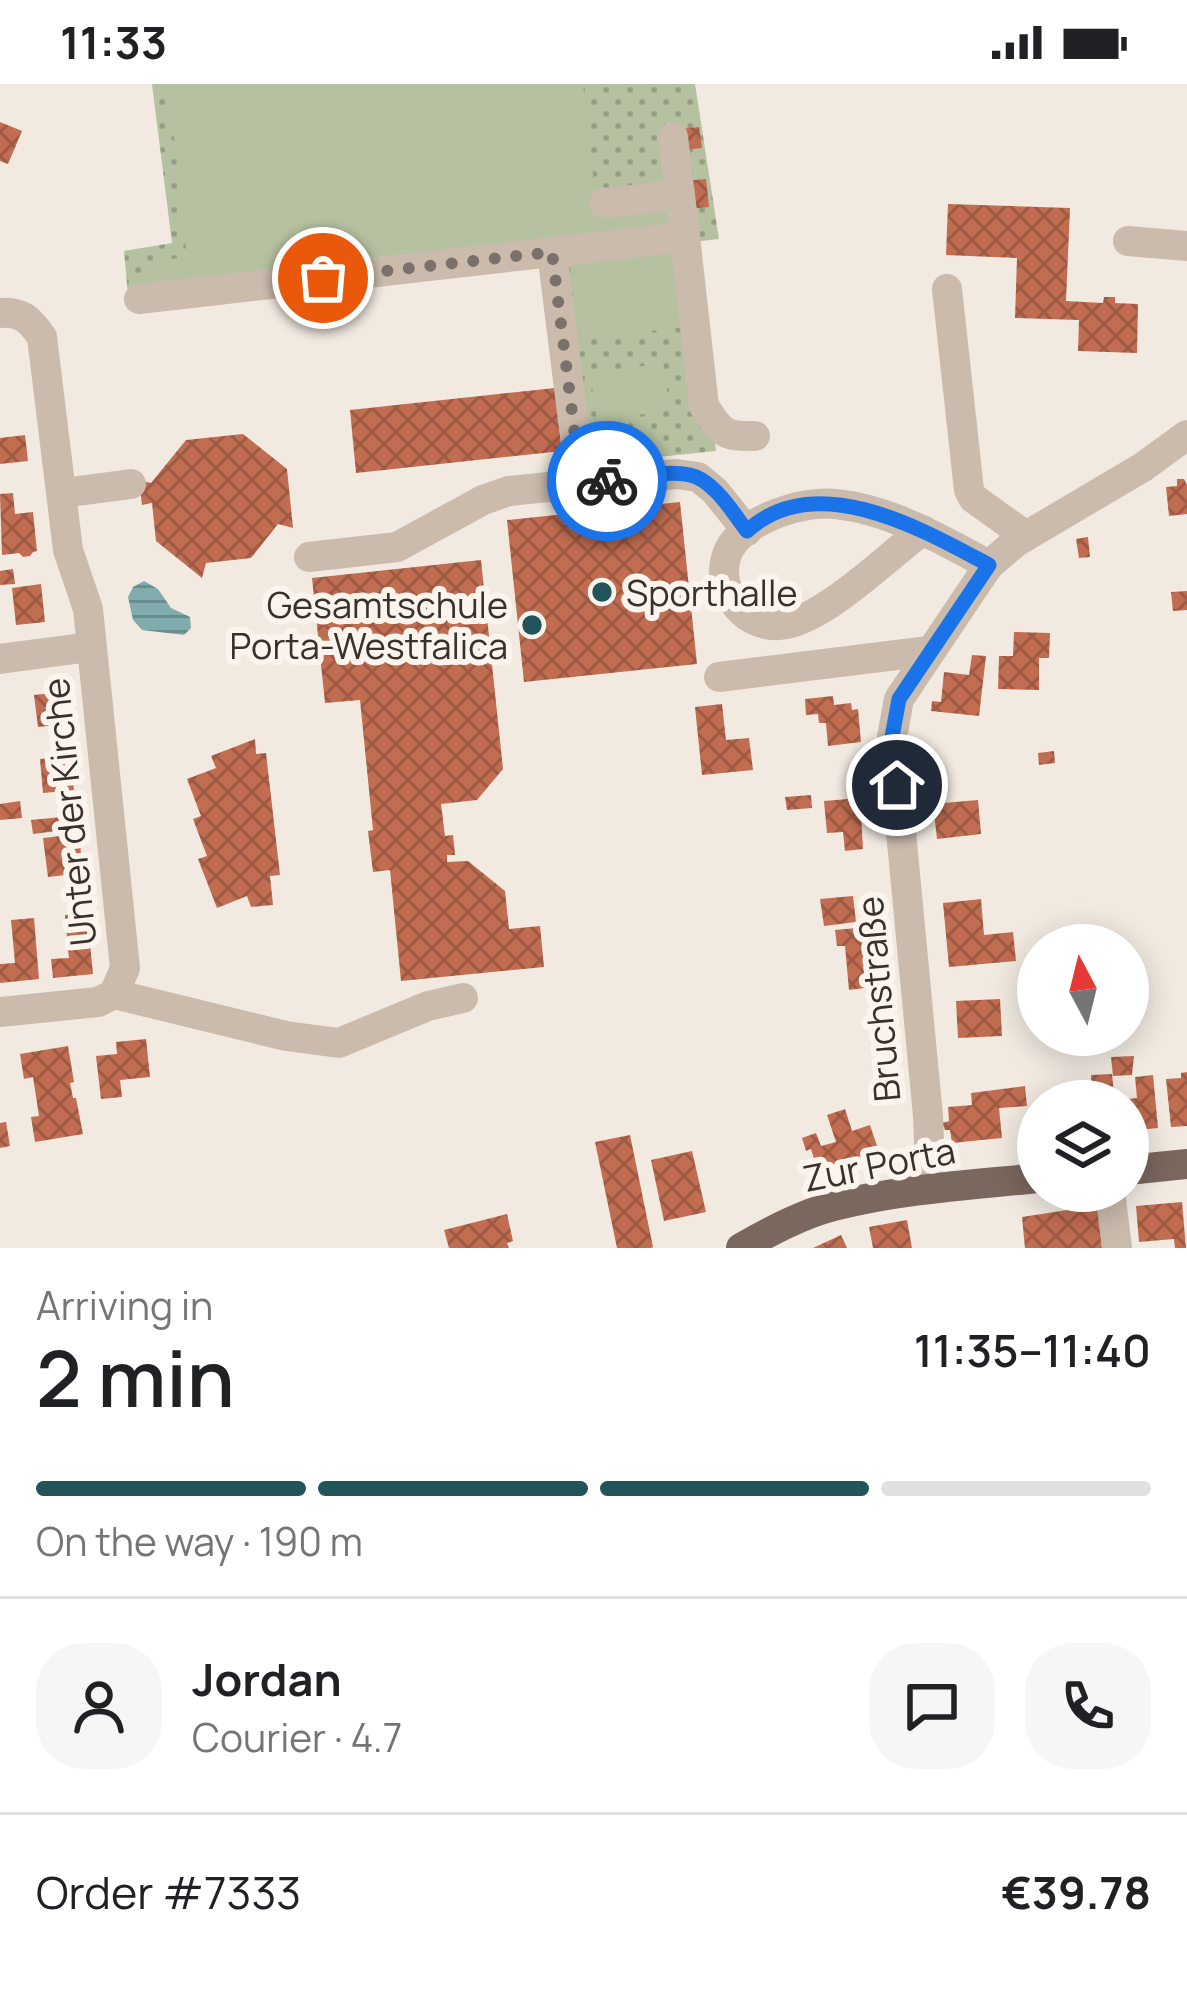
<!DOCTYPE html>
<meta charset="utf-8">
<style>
:root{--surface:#fff;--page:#f6f6f6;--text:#202124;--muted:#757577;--line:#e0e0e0;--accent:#225559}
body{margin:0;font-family:Manrope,sans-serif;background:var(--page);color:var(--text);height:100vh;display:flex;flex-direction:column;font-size:45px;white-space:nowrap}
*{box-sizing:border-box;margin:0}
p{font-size:39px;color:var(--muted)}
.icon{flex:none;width:66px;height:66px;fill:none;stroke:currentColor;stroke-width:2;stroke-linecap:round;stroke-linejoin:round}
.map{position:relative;height:1164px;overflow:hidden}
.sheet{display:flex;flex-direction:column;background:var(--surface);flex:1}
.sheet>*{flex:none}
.needle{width:78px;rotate:353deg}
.fabs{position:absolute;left:1017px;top:840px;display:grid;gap:24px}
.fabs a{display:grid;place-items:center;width:132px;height:132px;border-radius:50%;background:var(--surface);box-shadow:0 6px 30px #0003;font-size:60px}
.pin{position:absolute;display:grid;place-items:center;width:102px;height:102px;color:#fff;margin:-51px;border:6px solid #fff;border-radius:50%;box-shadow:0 3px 12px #0007}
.courier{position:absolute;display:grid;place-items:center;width:120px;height:120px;margin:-60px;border:9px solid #1a73e8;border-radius:50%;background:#fff;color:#222;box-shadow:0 3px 15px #0007}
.head em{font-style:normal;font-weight:600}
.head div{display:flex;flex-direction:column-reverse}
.head{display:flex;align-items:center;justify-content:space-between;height:204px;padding:0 36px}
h1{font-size:78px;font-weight:600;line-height:90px}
.bar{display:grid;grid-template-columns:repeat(4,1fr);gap:18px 12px;align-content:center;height:144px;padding:0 36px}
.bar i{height:15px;border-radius:9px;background:var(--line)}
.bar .active{background:var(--accent)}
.bar p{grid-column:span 4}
.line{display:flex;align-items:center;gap:30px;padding:0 36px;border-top:3px solid var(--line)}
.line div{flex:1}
.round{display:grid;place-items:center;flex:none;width:126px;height:126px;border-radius:48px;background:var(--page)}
.status{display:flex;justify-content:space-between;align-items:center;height:84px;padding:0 60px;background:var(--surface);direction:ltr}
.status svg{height:33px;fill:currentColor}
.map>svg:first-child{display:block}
</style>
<div class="status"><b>11:33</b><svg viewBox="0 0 49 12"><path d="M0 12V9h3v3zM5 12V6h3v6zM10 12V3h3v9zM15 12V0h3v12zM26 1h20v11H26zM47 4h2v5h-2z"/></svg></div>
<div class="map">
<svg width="1187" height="1164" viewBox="0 0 1187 1164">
<defs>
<pattern id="park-dots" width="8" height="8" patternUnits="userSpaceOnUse" patternTransform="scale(3)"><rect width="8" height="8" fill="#b6c1a1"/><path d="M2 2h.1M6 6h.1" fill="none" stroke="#959d83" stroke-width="1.8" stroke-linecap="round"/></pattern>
<pattern id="water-rules" width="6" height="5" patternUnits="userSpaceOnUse" patternTransform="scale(3)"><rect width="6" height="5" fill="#81acae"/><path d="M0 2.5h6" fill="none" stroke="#6b8c8e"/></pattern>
<pattern id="building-cross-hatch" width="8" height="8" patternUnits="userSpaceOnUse" patternTransform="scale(3)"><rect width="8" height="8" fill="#c16d51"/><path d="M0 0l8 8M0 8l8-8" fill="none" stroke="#9e5a43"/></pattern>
</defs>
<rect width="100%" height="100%" fill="#f2eae1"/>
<path fill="url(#park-dots)" d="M152 0H695L719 155 693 158 716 367 571 382 545 177 129 223 124 167 172 159Z"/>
<g fill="#b6c1a1">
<path d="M168 0H583L597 127 670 120 673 146 145 206 142 178 187 173Z"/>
<path d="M676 163 686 243 579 255 569 174Z"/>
<path d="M663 279 670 326 597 337 590 290Z"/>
</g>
<path fill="url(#water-rules)" d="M144 497 158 505 171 524 190 533 191 544 184 551 142 546 133 536 128 513 133 503Z"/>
<g fill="url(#building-cross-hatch)">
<path d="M0 38 22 47 8 80 0 77Z"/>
<path d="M699 43 702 64 684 66 681 45Z"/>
<path d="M706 95 709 123 688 125 685 97Z"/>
<path d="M948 120 1070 124 1066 217 1103 219 1104 213H1115V219L1138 220 1137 269 1078 267 1079 236 1015 234 1017 174 946 171Z"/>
<path d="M555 304 562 367 356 389 350 326Z"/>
<path d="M243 350 287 385 293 444 278 440 251 474 206 479 202 494 156 457 152 419 142 421 139 396 151 399 186 356Z"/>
<path d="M25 351 28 377 0 380V354Z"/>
<path d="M1177 395H1184L1187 401V430L1169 432 1166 403 1177 402Z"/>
<path d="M13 409 15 430 33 428 37 467 33 468 30 472 23 473 19 469 2 471 0 410Z"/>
<path d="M680 418 697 580 524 598 507 436Z"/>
<path d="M1088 453 1090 473 1079 474 1076 455Z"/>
<path d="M481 476 503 685 477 716 441 720 445 752 453 751 455 771H447V778L468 777 505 807 509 845 540 842 544 883 401 897 390 786 373 788 368 747 373 746 360 616 325 619 312 494Z"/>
<path d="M13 485 15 500 0 501V487Z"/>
<path d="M41 500 45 538 16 541 12 504Z"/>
<path d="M1187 507V526L1173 527 1171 508Z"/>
<path d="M1014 548 1050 549 1049 574H1039V606L998 605 999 572H1013Z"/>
<path d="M972 571 986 572 979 632 931 627 932 617 941 618 944 588 969 591Z"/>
<path d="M63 608 67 640 38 643 34 611Z"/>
<path d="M833 612 834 621 851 619 852 626 858 625 861 658 828 662 826 639H819L818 630 806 631 805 615Z"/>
<path d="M722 620 726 656 749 654 753 686 702 691 695 623Z"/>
<path d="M255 655 256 670 266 669 280 791 270 792 273 821 251 823 247 812 217 824 198 775 207 772 193 735 201 732 187 695 216 684 211 672Z"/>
<path d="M1054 667 1055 679 1039 681 1038 669Z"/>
<path d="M70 672 74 706 43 709 40 675Z"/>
<path d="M811 711 812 724 787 726 785 713Z"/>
<path d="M860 714 863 765 845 767 843 748 827 749 824 717Z"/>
<path d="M978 716 981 750 937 755 933 720Z"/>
<path d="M20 717 22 734 0 736V720Z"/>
<path d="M62 733 64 746 33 750 31 736Z"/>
<path d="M79 750 83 789 48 793 43 754Z"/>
<path d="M853 812 856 838 824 842 820 815Z"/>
<path d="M981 815 984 851 1013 848 1016 877 949 883 943 819Z"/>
<path d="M87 829 93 890 53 894 51 875 69 874 65 831Z"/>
<path d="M34 834 39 895 0 899V880L15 879 11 836Z"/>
<path d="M857 844 859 854 883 852 888 901 849 906 845 862H837L835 846Z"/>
<path d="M1000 915 1002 952 958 954 956 917Z"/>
<path d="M146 955 150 993 120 996 122 1013 101 1015 96 972 117 970 116 958Z"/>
<path d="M68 962 74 998 70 999 73 1014H76L83 1050 35 1058 31 1033 39 1032 33 993 24 995 20 970Z"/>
<path d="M1134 972 1132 991 1113 992 1111 973Z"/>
<path d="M1187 988V1042L1171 1043 1166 995 1181 994V989Z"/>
<path d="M1112 990 1114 1010 1092 1012 1091 991Z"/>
<path d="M1153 991 1158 1044 1128 1047V1015L1137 1014 1135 993Z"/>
<path d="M1025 1002 1027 1022 999 1024 1002 1054 952 1059 950 1046H945L942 1039 949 1037 948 1023 972 1021 971 1009Z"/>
<path d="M845 1025 852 1047 870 1041 879 1068 868 1072 870 1078 856 1082 854 1077 844 1080 846 1085 820 1094 811 1065 806 1067 802 1054 816 1049 821 1062 836 1058 827 1031Z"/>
<path d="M6 1038 10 1062 0 1064V1039Z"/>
<path d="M630 1051 653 1163 651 1164H617L595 1058Z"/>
<path d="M692 1067 706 1128 664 1137 651 1076Z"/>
<path d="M1088 1116 1089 1124 1099 1123 1102 1164H1025L1022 1133 1074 1125 1073 1117Z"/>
<path d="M1182 1118 1186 1164H1175L1174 1155 1139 1158 1136 1122Z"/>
<path d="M507 1130 513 1157 507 1159 509 1164H449L444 1146Z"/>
<path d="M907 1136 912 1164H873L869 1143Z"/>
<path d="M841 1151 847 1164H813Z"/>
</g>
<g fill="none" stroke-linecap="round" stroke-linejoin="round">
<g stroke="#cabbad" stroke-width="30">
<path d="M604 119 680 111"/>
<path d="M685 153 704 322C721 348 723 353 755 352"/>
<path d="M1128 157 1187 162"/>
<path d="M947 205 969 406 973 414 1026 452"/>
<path d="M139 215 552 168"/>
<path d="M0 229C22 227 30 236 42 253L68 466 88 525 125 884 114 910 98 918 0 928"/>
<path d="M581 400 552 168 685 153 673 53"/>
<path d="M63 409 131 400"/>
<path d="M923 446C887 473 821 539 779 541 740 544 711 498 730 464 747 434 804 416 836 420 891 426 941 455 989 481"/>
<path d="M309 473 397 463 483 416 509 407 676 390 698 393 715 407 747 447"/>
<path d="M0 575 90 563"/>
<path d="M719 593 929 567"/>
<path d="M114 910 286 952 339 959 428 922 463 914"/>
<path d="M931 1105 928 1032 892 653 899 615 989 481 1016 458 1143 383 1187 351"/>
<path d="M1110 1107 1117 1164"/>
</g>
<g stroke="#7a675d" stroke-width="30">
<path d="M1128 1086 1187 1080"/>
<path d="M741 1164C770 1147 802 1130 834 1122 901 1105 970 1101 1038 1094"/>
</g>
</g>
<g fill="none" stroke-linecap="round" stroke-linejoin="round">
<path stroke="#7a716b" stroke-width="12" stroke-dasharray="0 21.6" d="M323 194 552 168 581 400 607 397"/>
<path stroke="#1a73e8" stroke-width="15" d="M607 397C632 394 681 382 702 396 721 408 734 430 747 447 816 384 922 445 989 481L899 615 892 653 897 701"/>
</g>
<g fill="#225559" stroke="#faf4ed" stroke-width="4.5">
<circle cx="602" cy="508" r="12"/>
<circle cx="532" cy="541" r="12"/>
</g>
<g text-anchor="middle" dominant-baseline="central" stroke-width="12" stroke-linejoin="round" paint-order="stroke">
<g font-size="36" fill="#39302b" stroke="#faf4ed" text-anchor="start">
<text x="626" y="508">Sporthalle</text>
<text x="508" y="520" text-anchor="end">Gesamtschule<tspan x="508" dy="41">Porta-Westfalica</tspan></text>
</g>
<g font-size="36" fill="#39302b" stroke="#faf4ed">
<text transform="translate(69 728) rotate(-96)">Unter der Kirche</text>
<text transform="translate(878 915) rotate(-95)">Bruchstraße</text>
<text transform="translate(879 1080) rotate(-11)">Zur Porta</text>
</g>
</g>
</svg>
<div class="fabs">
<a><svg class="needle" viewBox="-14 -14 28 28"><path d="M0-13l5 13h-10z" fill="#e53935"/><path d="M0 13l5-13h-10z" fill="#757577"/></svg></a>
<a><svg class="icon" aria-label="layers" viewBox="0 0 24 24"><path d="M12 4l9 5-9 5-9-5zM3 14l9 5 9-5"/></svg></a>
</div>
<div class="pin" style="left:323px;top:194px;background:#ea580c"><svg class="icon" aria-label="bag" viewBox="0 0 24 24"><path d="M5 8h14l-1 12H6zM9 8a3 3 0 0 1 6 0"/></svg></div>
<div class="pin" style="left:897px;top:701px;background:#1f2937"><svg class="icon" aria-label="home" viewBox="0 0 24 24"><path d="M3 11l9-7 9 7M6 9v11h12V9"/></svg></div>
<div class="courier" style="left:607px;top:397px"><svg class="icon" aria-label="bike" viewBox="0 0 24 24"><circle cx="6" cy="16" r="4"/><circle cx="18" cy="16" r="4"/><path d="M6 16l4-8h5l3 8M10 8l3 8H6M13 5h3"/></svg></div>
</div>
<section class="sheet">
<div class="head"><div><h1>2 min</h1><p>Arriving in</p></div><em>11:35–11:40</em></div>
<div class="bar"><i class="active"></i><i class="active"></i><i class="active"></i><i></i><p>On the way · 190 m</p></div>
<div class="line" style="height:216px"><a class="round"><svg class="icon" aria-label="person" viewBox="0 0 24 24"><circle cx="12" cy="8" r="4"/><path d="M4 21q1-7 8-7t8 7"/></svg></a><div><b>Jordan</b><p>Courier · 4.7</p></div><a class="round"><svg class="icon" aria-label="chat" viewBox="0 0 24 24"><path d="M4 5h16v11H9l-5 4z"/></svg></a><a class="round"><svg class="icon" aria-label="phone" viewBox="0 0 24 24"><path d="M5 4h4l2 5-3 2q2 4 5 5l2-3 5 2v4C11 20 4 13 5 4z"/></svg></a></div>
<div class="line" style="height:156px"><div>Order #7333</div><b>€39.78</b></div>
</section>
